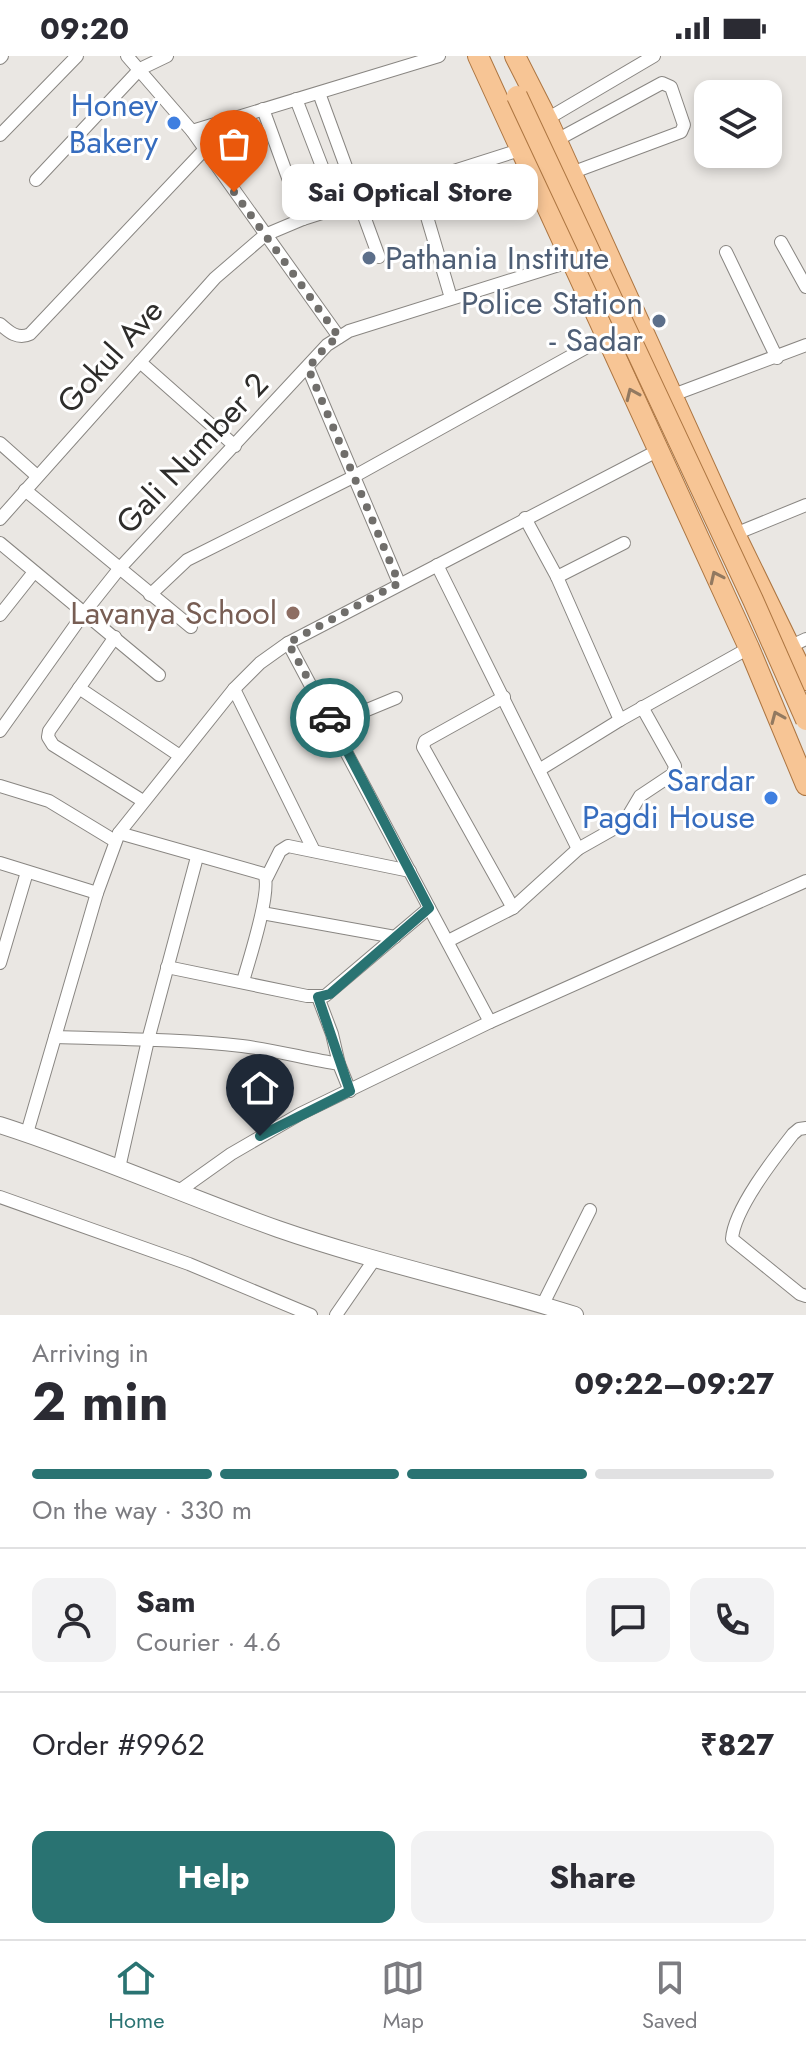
<!DOCTYPE html>
<meta charset="utf-8">
<style>
:root{--surface:#fff;--page:#f2f2f3;--text:#2b2b33;--muted:#7c7c81;--line:#e1e1e2;--accent:#297372}
body{margin:0;font-family:Jost,sans-serif;background:var(--page);color:var(--text);height:100vh;display:flex;flex-direction:column;font-size:30px;white-space:nowrap}
*{box-sizing:border-box;margin:0}
p{font-size:26px;color:var(--muted)}
.icon{flex:none;width:44px;height:44px;fill:none;stroke:currentColor;stroke-width:2;stroke-linecap:round;stroke-linejoin:round}
.map{position:relative;height:1259px;overflow:hidden}
.panel{display:flex;flex-direction:column;background:var(--surface);flex:1}
.panel>*{flex:none}
.fabs{position:absolute;left:694px;top:24px;display:grid;gap:16px}
.fabs a{display:grid;place-items:center;width:88px;height:88px;border-radius:16px;background:var(--surface);box-shadow:0 4px 12px #0003;font-size:40px}
.pin{position:absolute;display:grid;place-items:center;width:68px;height:68px;color:#fff;margin:-82px -34px;border-radius:50% 50% 50% 0;rotate:-45deg;box-shadow:0 0 8px #0007}
.pin .icon{rotate:45deg}
.courier{position:absolute;display:grid;place-items:center;width:80px;height:80px;margin:-40px;border:6px solid #297372;border-radius:50%;background:#fff;color:#222;box-shadow:0 2px 10px #0007}
.bubble{position:absolute;height:56px;border-radius:16px;background:var(--surface);box-shadow:0 4px 12px #0003;font-size:26px;font-weight:700;line-height:56px;text-align:center}
.headline em{font-style:normal;font-weight:700}
.headline div{display:flex;flex-direction:column-reverse}
.headline{display:flex;align-items:center;justify-content:space-between;height:136px;padding:0 32px}
h1{font-size:52px;font-weight:700;line-height:60px}
.bar{display:grid;grid-template-columns:repeat(4,1fr);gap:12px 8px;align-content:center;height:96px;padding:0 32px}
.bar i{height:10px;border-radius:6px;background:var(--line)}
.bar .active{background:var(--accent)}
.bar p{grid-column:span 4}
.line{display:flex;align-items:center;gap:20px;padding:0 32px;border-top:2px solid var(--line)}
.line div{flex:1}
.round{display:grid;place-items:center;flex:none;width:84px;height:84px;border-radius:16px;background:var(--page)}
.primary-button{display:flex;gap:16px;margin-top:auto;padding:16px 32px}
.primary-button a{flex:1;height:92px;border-radius:16px;background:var(--accent);color:#fff;font-size:32px;font-weight:700;line-height:92px;text-align:center}
.primary-button a+a{background:var(--page);color:var(--text)}
.status{display:flex;justify-content:space-between;align-items:center;height:56px;padding:0 40px;background:var(--surface);direction:ltr}
.status svg{height:22px;fill:currentColor}
.tabs{display:flex;justify-content:space-around;align-items:center;height:112px;border-top:2px solid var(--line);background:var(--surface);font-size:22px;color:var(--muted)}
.tabs a{display:grid;justify-items:center;gap:4px}
.tabs .active{color:var(--accent)}
.map>svg:first-child{display:block}
</style>
<div class="status"><b>09:20</b><svg viewBox="0 0 49 12"><path d="M0 12V9h3v3zM5 12V6h3v6zM10 12V3h3v9zM15 12V0h3v12zM26 1h20v11H26zM47 4h2v5h-2z"/></svg></div>
<div class="map">
<svg width="806" height="1259" viewBox="0 0 806 1259">
<rect width="100%" height="100%" fill="#eae7e3"/>
<g fill="none" stroke-linecap="round" stroke-linejoin="round">
<defs>
<g id="minor">
<path d="M127 0 192 75 339 281"/>
<path d="M0 2 2 0"/>
<path d="M319 37 379 201"/>
<path d="M296 43 338 152"/>
<path d="M263 53 303 163"/>
<path d="M547 63 654 0"/>
<path d="M192 75 439 0"/>
<path d="M0 79 77 0"/>
<path d="M555 85 662 27 671 31 684 69 681 76 571 117"/>
<path d="M36 124 140 13 167 0"/>
<path d="M417 127 451 242"/>
<path d="M781 186 806 231"/>
<path d="M726 196 777 302"/>
<path d="M0 268C9 276 18 284 30 278L204 94"/>
<path d="M140 306 235 390"/>
<path d="M308 312 399 527"/>
<path d="M673 339 806 289"/>
<path d="M0 387 37 420"/>
<path d="M25 434 191 571"/>
<path d="M525 462 557 521 620 664 539 714"/>
<path d="M0 463 215 222 265 179 303 163 523 93"/>
<path d="M735 478 806 449"/>
<path d="M0 487 159 619"/>
<path d="M437 509 578 793"/>
<path d="M557 521 624 487"/>
<path d="M150 539 187 504 353 421 607 280"/>
<path d="M0 559 34 516"/>
<path d="M115 581 49 675 48 681 53 689 143 745"/>
<path d="M288 587 490 966"/>
<path d="M791 590 806 583"/>
<path d="M79 632 180 700"/>
<path d="M234 633 314 795"/>
<path d="M504 641 425 685 423 691 513 852"/>
<path d="M620 664 749 592"/>
<path d="M333 668 396 642"/>
<path d="M0 675 84 557 119 513 327 289 349 275 578 203"/>
<path d="M0 730 49 745 115 785"/>
<path d="M119 777 264 818C272 833 249 905 243 925"/>
<path d="M0 807 97 837"/>
<path d="M267 821 280 795 288 790 410 815"/>
<path d="M262 857 395 881"/>
<path d="M448 885 513 852 578 793 624 767 640 740 673 718 675 710 642 651"/>
<path d="M0 907 27 816"/>
<path d="M167 911 307 940H325L429 852"/>
<path d="M318 941 332 978 339 1008"/>
<path d="M55 981C117 983 180 983 242 990 275 994 307 1003 339 1008L350 1035"/>
<path d="M806 1072 799 1073 793 1078C775 1101 734 1153 732 1183L800 1238 806 1240"/>
<path d="M27 1077 97 837 119 777 234 633 260 607 288 587 657 395"/>
<path d="M119 1112 148 984 197 801"/>
<path d="M179 1135 231 1098 300 1058 490 966 806 825"/>
<path d="M0 1141 189 1208 311 1259"/>
<path d="M543 1248 590 1154"/>
<path d="M336 1259 374 1204"/>
</g>
<path id="tertiary" d="M0 1069C94 1099 185 1140 278 1173 376 1207 477 1228 575 1259"/>
<g id="primary">
<path d="M478 0 749 592 806 729"/>
<path d="M515 0 547 63 735 478 806 624"/>
</g>
</defs>
<use href="#minor" stroke="#898682" stroke-width="14"/>
<use href="#tertiary" stroke="#898682" stroke-width="18"/>
<use href="#primary" stroke="#ad7642" stroke-width="22"/>
<use href="#minor" stroke="#fff" stroke-width="12"/>
<use href="#tertiary" stroke="#fff" stroke-width="16"/>
<use href="#primary" stroke="#f7c595" stroke-width="20"/>
<defs>
<path id="primary-bridge" d="M517 40 753 544 806 664"/>
</defs>
<use href="#primary-bridge" stroke="#ad7642" stroke-width="22" stroke-linecap="butt"/>
<use href="#primary-bridge" stroke="#f7c595" stroke-width="20"/>
</g>
<defs><path id="oneway-chevron" d="M-2-3.5L2.5 0L-2 3.5" fill="none" stroke-width="1.6" stroke-linecap="round" stroke-linejoin="round" transform="scale(2)"/></defs>
<g stroke="#927960">
<use href="#oneway-chevron" transform="translate(632 338) rotate(-114)"/>
<use href="#oneway-chevron" transform="translate(716 521) rotate(-115)"/>
<use href="#oneway-chevron" transform="translate(777 661) rotate(-113)"/>
</g>
<g fill="none" stroke-linecap="round" stroke-linejoin="round">
<path stroke="#706e6b" stroke-width="8" stroke-dasharray="0 14.4" d="M234 136 339 281 327 289 308 312 399 527 288 587 330 662"/>
<path stroke="#297372" stroke-width="10" d="M260 1080 350 1035 318 941 330 938 429 852 330 662"/>
</g>
<g fill="#3f7fe0" stroke="#fff" stroke-width="3">
<circle cx="174" cy="67" r="8"/>
<circle cx="771" cy="742" r="8"/>
</g>
<g fill="#5c6f8a" stroke="#fff" stroke-width="3">
<circle cx="369" cy="202" r="8"/>
<circle cx="659" cy="265" r="8"/>
</g>
<circle fill="#8d6e63" stroke="#fff" stroke-width="3" cx="293" cy="557" r="8"/>
<g text-anchor="middle" dominant-baseline="central" stroke-width="6" stroke-linejoin="round" paint-order="stroke">
<g font-size="32" fill="#366cbe" stroke="#fff" text-anchor="end">
<text x="158" y="49">Honey<tspan x="158" dy="37">Bakery</tspan></text>
<text x="755" y="724">Sardar<tspan x="755" dy="37">Pagdi House</tspan></text>
</g>
<g font-size="32" fill="#4e5e75" stroke="#fff" text-anchor="start">
<text x="385" y="202">Pathania Institute</text>
<text x="643" y="247" text-anchor="end">Police Station<tspan x="643" dy="37">- Sadar</tspan></text>
</g>
<g font-size="32" fill="#2e2d2b" stroke="#fff">
<text transform="translate(110 300) rotate(-48)">Gokul Ave</text>
<text transform="translate(192 397) rotate(-47)">Gali Number 2</text>
</g>
<g font-size="32" fill="#785e54" stroke="#fff" text-anchor="end">
<text x="277" y="557">Lavanya School</text>
</g>
</g>
</svg>
<div class="fabs">
<a><svg class="icon" aria-label="layers" viewBox="0 0 24 24"><path d="M12 4l9 5-9 5-9-5zM3 14l9 5 9-5"/></svg></a>
</div>
<div class="pin" style="left:234px;top:136px;background:#ea580c"><svg class="icon" aria-label="bag" viewBox="0 0 24 24"><path d="M5 8h14l-1 12H6zM9 8a3 3 0 0 1 6 0"/></svg></div>
<div class="pin" style="left:260px;top:1080px;background:#1f2937"><svg class="icon" aria-label="home" viewBox="0 0 24 24"><path d="M3 11l9-7 9 7M6 9v11h12V9"/></svg></div>
<div class="courier" style="left:330px;top:662px"><svg class="icon" aria-label="car" viewBox="0 0 24 24"><path d="M5 17H2v-5l4-1 3-4h7l3 4 3 1v5h-3M9 17h6M6 11h13"/><circle cx="7" cy="17" r="2"/><circle cx="17" cy="17" r="2"/></svg></div>
<div class="bubble" style="left:282px;top:108px;width:256px">Sai Optical Store</div>
</div>
<section class="panel">
<div class="headline"><div><h1>2 min</h1><p>Arriving in</p></div><em>09:22–09:27</em></div>
<div class="bar"><i class="active"></i><i class="active"></i><i class="active"></i><i></i><p>On the way · 330 m</p></div>
<div class="line" style="height:144px"><a class="round"><svg class="icon" aria-label="person" viewBox="0 0 24 24"><circle cx="12" cy="8" r="4"/><path d="M4 21q1-7 8-7t8 7"/></svg></a><div><b>Sam</b><p>Courier · 4.6</p></div><a class="round"><svg class="icon" aria-label="chat" viewBox="0 0 24 24"><path d="M4 5h16v11H9l-5 4z"/></svg></a><a class="round"><svg class="icon" aria-label="phone" viewBox="0 0 24 24"><path d="M5 4h4l2 5-3 2q2 4 5 5l2-3 5 2v4C11 20 4 13 5 4z"/></svg></a></div>
<div class="line" style="height:104px"><div>Order #9962</div><b>₹827</b></div>
<div class="primary-button"><a>Help</a><a>Share</a></div>
</section>
<nav class="tabs">
<a class="active"><svg class="icon" aria-label="home" viewBox="0 0 24 24"><path d="M3 11l9-7 9 7M6 9v11h12V9"/></svg>Home</a>
<a><svg class="icon" aria-label="map" viewBox="0 0 24 24"><path d="M3 6l6-2 6 2 6-2v14l-6 2-6-2-6 2zM9 4v14M15 6v14"/></svg>Map</a>
<a><svg class="icon" aria-label="saved" viewBox="0 0 24 24"><path d="M7 4h10v16l-5-4-5 4z"/></svg>Saved</a>
</nav>
